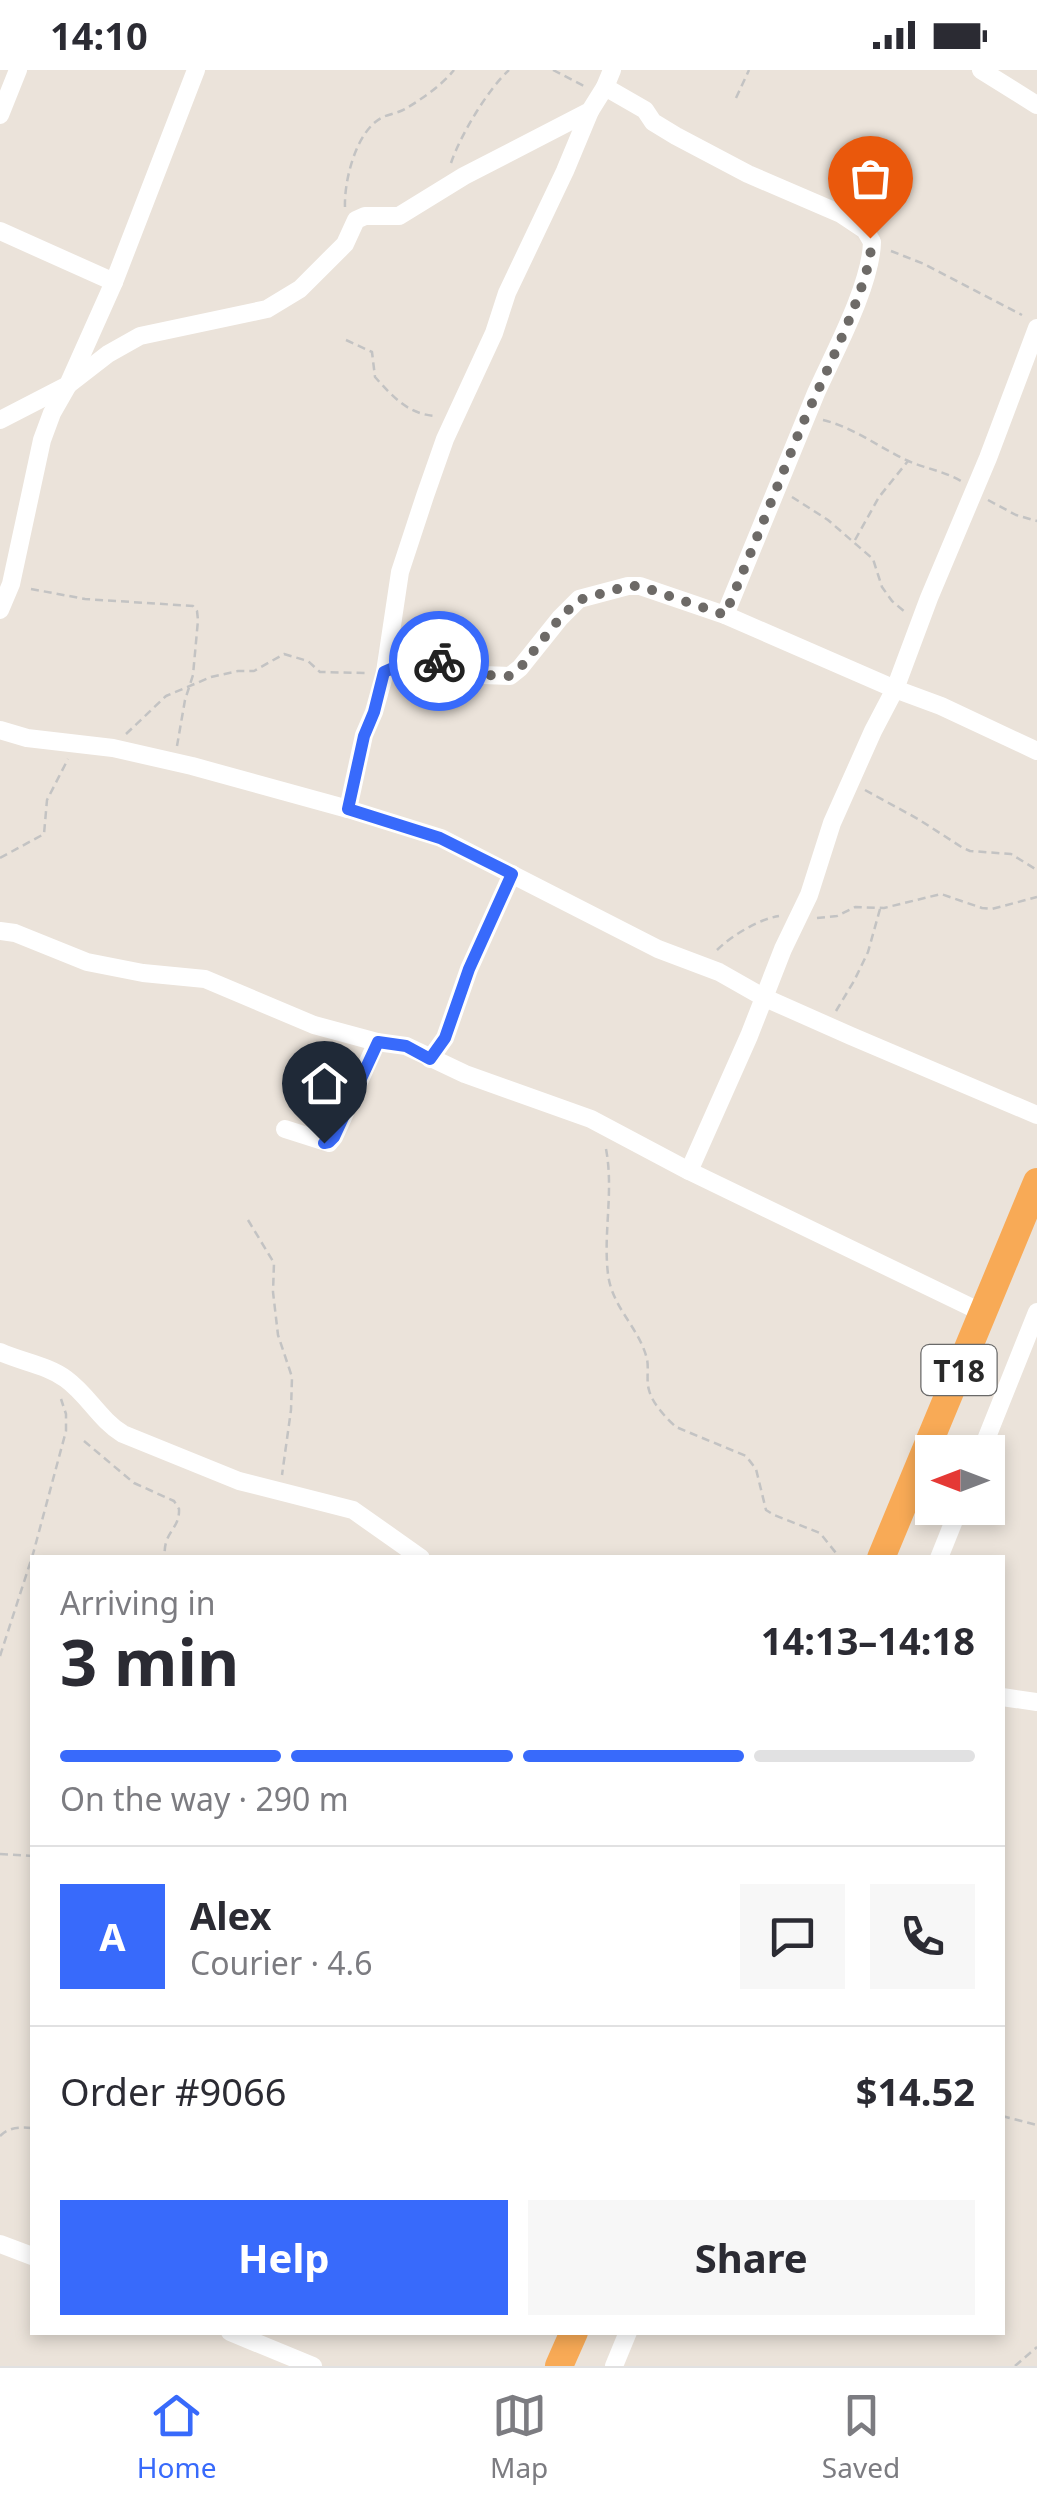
<!DOCTYPE html>
<meta charset="utf-8">
<style>
:root{--surface:#fff;--page:#f7f7f7;--text:#2b2b33;--muted:#7c7c81;--line:#e1e1e2;--accent:#386afb}
body{margin:0;font-family:"Noto Sans",sans-serif;background:var(--page);color:var(--text);height:100vh;display:flex;flex-direction:column;font-size:38px;white-space:nowrap}
*{box-sizing:border-box;margin:0}
p{font-size:32px;color:var(--muted)}
.icon{flex:none;width:55px;height:55px;fill:none;stroke:currentColor;stroke-width:2;stroke-linecap:round;stroke-linejoin:round}
.map{position:relative;flex:1;overflow:hidden}
.details{position:absolute;left:30px;top:1485px;width:975px;height:780px;display:flex;flex-direction:column;background:var(--surface);border-radius:0px;box-shadow:0 5px 15px #0003}
.details>*{flex:none}
.needle{width:65px;rotate:270deg}
.tools{position:absolute;left:915px;top:1365px;display:grid;gap:20px}
.tools a{display:grid;place-items:center;width:90px;height:90px;border-radius:0px;background:var(--surface);box-shadow:0 5px 15px #0003;font-size:50px}
.pin{position:absolute;display:grid;place-items:center;width:85px;height:85px;color:#fff;margin:-102px -42px;border-radius:50% 50% 50% 0;rotate:-45deg;box-shadow:0 0 10px #0007}
.pin .icon{rotate:45deg}
.courier{position:absolute;display:grid;place-items:center;width:100px;height:100px;margin:-50px;border:8px solid #386afb;border-radius:50%;background:#fff;color:#222;box-shadow:0 2px 12px #0007}
.head em{font-style:normal;font-weight:700}
.head div{display:flex;flex-direction:column-reverse}
.head{display:flex;align-items:center;justify-content:space-between;height:170px;padding:0 30px}
h1{font-size:65px;font-weight:700;line-height:75px}
.bar{display:grid;grid-template-columns:repeat(4,1fr);gap:15px 10px;align-content:center;height:120px;padding:0 30px}
.bar i{height:12px;border-radius:8px;background:var(--line)}
.bar .on{background:var(--accent)}
.bar p{grid-column:span 4}
.line{display:flex;align-items:center;gap:25px;padding:0 30px;border-top:2px solid var(--line)}
.line div{flex:1}
.round{display:grid;place-items:center;flex:none;width:105px;height:105px;border-radius:0px;background:var(--page)}
.action{display:flex;gap:20px;margin-top:auto;padding:20px 30px}
.action a{flex:1;height:115px;border-radius:0px;background:var(--accent);color:#fff;font-size:40px;font-weight:700;line-height:115px;text-align:center}
.action a+a{background:var(--page);color:var(--text)}
.status{display:flex;justify-content:space-between;align-items:center;height:70px;padding:0 50px;background:var(--surface);direction:ltr}
.status svg{height:28px;fill:currentColor}
.menu{display:flex;justify-content:space-around;align-items:center;height:140px;border-top:2px solid var(--line);background:var(--surface);font-size:28px;color:var(--muted)}
.menu a{display:grid;justify-items:center;gap:5px}
.menu .on{color:var(--accent)}
.map>svg:first-child{display:block}
</style>
<div class="status"><b>14:10</b><svg viewBox="0 0 49 12"><path d="M0 12V9h3v3zM5 12V6h3v6zM10 12V3h3v9zM15 12V0h3v12zM26 1h20v11H26zM47 4h2v5h-2z"/></svg></div>
<div class="map">
<svg width="1037" height="2296" viewBox="0 0 1037 2296">
<rect width="100%" height="100%" fill="#ebe3da"/>
<g fill="none" stroke-linecap="round" stroke-linejoin="round">
<g stroke="#c3c3c3" stroke-width="2.5" stroke-dasharray="8 5" stroke-linecap="butt">
<path d="M553 0 586 17"/>
<path d="M736 28 749 0"/>
<path d="M451 93C460 66 488 19 509 0"/>
<path d="M345 137C344 111 356 60 383 47 390 44 398 43 405 39 422 29 442 15 454 0"/>
<path d="M891 181 924 194 1022 245"/>
<path d="M346 270 372 282 375 307C393 327 408 344 435 346"/>
<path d="M823 350C852 357 876 375 902 388 921 398 942 400 961 411"/>
<path d="M792 427 828 450 873 489 882 517 892 531 905 542"/>
<path d="M988 430 1016 445 1037 451"/>
<path d="M855 470 879 427 908 391"/>
<path d="M31 519 85 529 193 536 197 541 198 550 193 605 185 630 177 676"/>
<path d="M126 664 166 626 211 607 238 601H254L284 584 308 591 320 602 368 603"/>
<path d="M865 720 918 749 963 778 970 781 1011 784 1037 800"/>
<path d="M0 788 44 764 47 730 68 689"/>
<path d="M817 848 837 846 855 837 884 838 941 824 982 838 992 839 1037 827"/>
<path d="M717 880C731 866 759 849 779 846"/>
<path d="M836 941 854 911 868 882 880 839"/>
<path d="M606 1079C614 1121 603 1163 608 1204 612 1238 639 1257 647 1289 649 1299 646 1310 649 1320 652 1333 666 1348 676 1357L746 1386 756 1399 766 1440 774 1445 820 1463 840 1488"/>
<path d="M248 1150 274 1193 273 1222 278 1265 292 1307 291 1340 282 1405"/>
<path d="M84 1371 134 1413 174 1431 179 1439C180 1460 162 1462 165 1488"/>
<path d="M0 1586 33 1484 66 1361V1344L61 1329"/>
<path d="M0 1784 32 1786"/>
<path d="M1002 2046 1037 2055"/>
<path d="M0 2066C9 2057 20 2057 32 2058"/>
<path d="M1015 2296 1037 2277"/>
</g>
<g stroke="#fff" stroke-width="18">
<path d="M981 0 1037 35"/>
<path d="M605 17 645 40 653 52 676 66 748 104 841 144 865 160 872 172C871 215 834 283 816 323 785 397 756 471 725 545"/>
<path d="M0 45 18 0"/>
<path d="M0 161 114 212"/>
<path d="M0 350 68 315 108 284 140 266 267 239 300 219 345 174 356 150 365 146H399L464 106 590 41 605 17 612 0"/>
<path d="M0 540 11 514 42 370 52 343 68 315 114 212 196 0"/>
<path d="M385 602 418 587 458 595 483 605 510 606 520 598 560 548 579 529 628 516H640L725 545 895 619 941 636 1037 681"/>
<path d="M0 660 27 668 113 678 192 696 348 739 441 768 658 879 719 902 763 927 851 966 1037 1045"/>
<path d="M348 739 364 665 374 642 385 602 400 502 425 426 445 369 494 263 507 223 565 101 590 41"/>
<path d="M0 861 15 863 87 892 143 903 205 909 314 955 377 972 406 976 465 1004 591 1049 689 1101 983 1243"/>
<path d="M430 989 445 968 469 899 512 804"/>
<path d="M285 1059 329 1073 334 1067 377 972"/>
<path d="M689 1101 749 966 783 879 809 825 832 753 873 661 895 619 929 528 988 388 1037 258"/>
<path d="M0 1282C22 1292 47 1295 66 1309 88 1325 100 1350 123 1364L239 1411 353 1440 421 1488"/>
<path d="M981 1382 1037 1242"/>
<path d="M939 1488 959 1438"/>
<path d="M1002 1627 1037 1632"/>
<path d="M0 2174 32 2186"/>
<path d="M230 2262 313 2296"/>
<path d="M614 2296 628 2262"/>
</g>
<g stroke="#f8aa56" stroke-width="28">
<path d="M881 1488 1037 1112"/>
<path d="M559 2296 574 2262"/>
</g>
</g>
<g fill="none" stroke-linecap="round" stroke-linejoin="round">
<path stroke="#6d6a67" stroke-width="10" stroke-dasharray="0 18" d="M439 591 458 595 484 605 510 606 520 598 560 548 579 530 628 516H640L725 545C751 483 775 422 800 360 814 326 880 197 870 168"/>
<path stroke="#386afb" stroke-width="12" d="M324 1073 329 1072 334 1067 378 972 406 976 430 989 445 968 469 899 512 804 440 768 348 739 364 666 374 642 384 602 418 587 439 591"/>
</g>
<g text-anchor="middle" dominant-baseline="central" stroke-width="10" stroke-linejoin="round" paint-order="stroke">
<rect fill="#fff" stroke="#696969" stroke-width="2.5" x="921.5" y="1275" width="75" height="50" rx="8"/>
<g font-size="30" font-weight="bold" fill="#292929">
<text x="959" y="1300">T18</text>
</g>
</g>
</svg>
<div class="tools">
<a><svg class="needle" viewBox="-14 -14 28 28"><path d="M0-13l5 13h-10z" fill="#e53935"/><path d="M0 13l5-13h-10z" fill="#7c7c81"/></svg></a>
</div>
<div class="pin" style="left:870px;top:168px;background:#ea580c"><svg class="icon" aria-label="bag" viewBox="0 0 24 24"><path d="M5 8h14l-1 12H6zM9 8a3 3 0 0 1 6 0"/></svg></div>
<div class="pin" style="left:324px;top:1073px;background:#1f2937"><svg class="icon" aria-label="home" viewBox="0 0 24 24"><path d="M3 11l9-7 9 7M6 9v11h12V9"/></svg></div>
<div class="courier" style="left:439px;top:591px"><svg class="icon" aria-label="bike" viewBox="0 0 24 24"><circle cx="6" cy="16" r="4"/><circle cx="18" cy="16" r="4"/><path d="M6 16l4-8h5l3 8M10 8l3 8H6M13 5h3"/></svg></div>
<section class="details">
<div class="head"><div><h1>3 min</h1><p>Arriving in</p></div><em>14:13–14:18</em></div>
<div class="bar"><i class="on"></i><i class="on"></i><i class="on"></i><i></i><p>On the way · 290 m</p></div>
<div class="line" style="height:180px"><b class="round" style="background:var(--accent);color:#fff">A</b><div><b>Alex</b><p>Courier · 4.6</p></div><a class="round"><svg class="icon" aria-label="chat" viewBox="0 0 24 24"><path d="M4 5h16v11H9l-5 4z"/></svg></a><a class="round"><svg class="icon" aria-label="phone" viewBox="0 0 24 24"><path d="M5 4h4l2 5-3 2q2 4 5 5l2-3 5 2v4C11 20 4 13 5 4z"/></svg></a></div>
<div class="line" style="height:130px"><div>Order #9066</div><b>$14.52</b></div>
<div class="action"><a>Help</a><a>Share</a></div>
</section>
</div>
<nav class="menu">
<a class="on"><svg class="icon" aria-label="home" viewBox="0 0 24 24"><path d="M3 11l9-7 9 7M6 9v11h12V9"/></svg>Home</a>
<a><svg class="icon" aria-label="map" viewBox="0 0 24 24"><path d="M3 6l6-2 6 2 6-2v14l-6 2-6-2-6 2zM9 4v14M15 6v14"/></svg>Map</a>
<a><svg class="icon" aria-label="saved" viewBox="0 0 24 24"><path d="M7 4h10v16l-5-4-5 4z"/></svg>Saved</a>
</nav>
